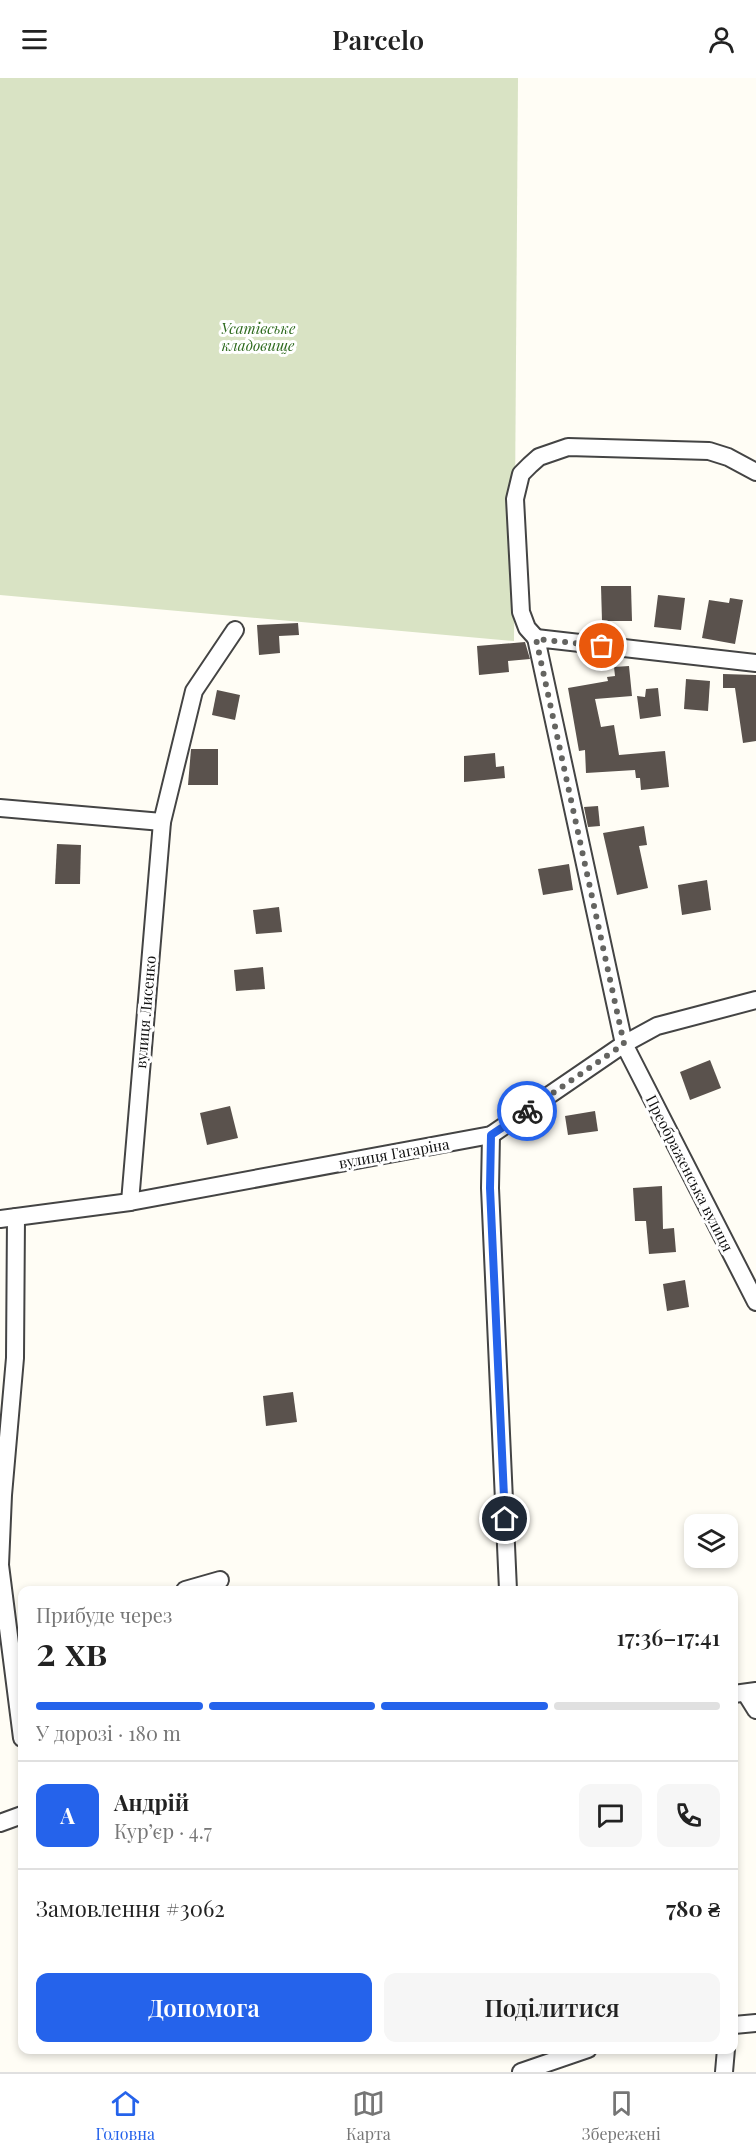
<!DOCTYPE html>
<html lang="uk">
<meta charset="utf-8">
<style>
:root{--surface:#fff;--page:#f6f6f6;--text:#222;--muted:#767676;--line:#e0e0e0;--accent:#2563eb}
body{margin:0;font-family:"Playfair Display",serif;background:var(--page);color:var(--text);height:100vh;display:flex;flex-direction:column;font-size:22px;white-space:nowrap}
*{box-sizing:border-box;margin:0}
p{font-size:20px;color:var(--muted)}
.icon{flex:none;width:33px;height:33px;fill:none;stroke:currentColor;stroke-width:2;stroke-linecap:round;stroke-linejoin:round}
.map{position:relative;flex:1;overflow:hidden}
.drawer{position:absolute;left:18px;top:1508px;width:720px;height:468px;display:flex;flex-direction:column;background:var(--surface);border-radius:12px;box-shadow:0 3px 9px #0003}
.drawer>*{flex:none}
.tools{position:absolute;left:684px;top:1436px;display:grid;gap:12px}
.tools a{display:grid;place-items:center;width:54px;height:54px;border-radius:12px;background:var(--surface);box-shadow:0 3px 9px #0003;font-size:30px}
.pin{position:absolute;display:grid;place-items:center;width:51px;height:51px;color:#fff;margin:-26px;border:3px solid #fff;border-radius:50%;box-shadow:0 2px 6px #0007}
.courier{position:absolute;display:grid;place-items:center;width:60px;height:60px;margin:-30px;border:4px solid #2563eb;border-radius:50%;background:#fff;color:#222;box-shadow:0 2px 8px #0007}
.summary em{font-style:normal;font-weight:600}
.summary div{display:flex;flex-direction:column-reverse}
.summary{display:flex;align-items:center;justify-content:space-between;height:102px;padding:0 18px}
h1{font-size:39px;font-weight:600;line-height:45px}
.bar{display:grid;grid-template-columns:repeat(4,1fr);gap:9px 6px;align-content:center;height:72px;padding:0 18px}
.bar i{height:8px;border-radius:4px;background:var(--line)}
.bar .on{background:var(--accent)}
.bar p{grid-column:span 4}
.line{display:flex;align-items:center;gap:15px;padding:0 18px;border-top:2px solid var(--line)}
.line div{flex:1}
.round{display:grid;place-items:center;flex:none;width:63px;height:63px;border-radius:12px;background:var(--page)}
.cta{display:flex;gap:12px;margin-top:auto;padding:12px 18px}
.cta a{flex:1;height:69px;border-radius:12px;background:var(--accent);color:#fff;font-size:24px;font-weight:600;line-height:69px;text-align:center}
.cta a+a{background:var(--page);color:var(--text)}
header{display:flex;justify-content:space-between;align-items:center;height:78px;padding:0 18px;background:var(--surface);font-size:27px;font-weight:600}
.menu{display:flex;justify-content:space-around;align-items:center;height:84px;border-top:2px solid var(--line);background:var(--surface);font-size:16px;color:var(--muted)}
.menu a{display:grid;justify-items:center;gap:3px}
.menu .on{color:var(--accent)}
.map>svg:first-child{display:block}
</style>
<header><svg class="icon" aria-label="menu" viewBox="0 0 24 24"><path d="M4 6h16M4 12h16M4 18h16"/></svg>Parcelo<svg class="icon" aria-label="person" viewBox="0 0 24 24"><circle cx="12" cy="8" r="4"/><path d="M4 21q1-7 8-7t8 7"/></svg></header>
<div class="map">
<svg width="756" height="1994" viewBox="0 0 756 1994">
<rect width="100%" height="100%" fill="#fffdf5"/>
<path fill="#d9e3c4" d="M0 0H518L514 563 0 517Z"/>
<g fill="#5a524d">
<path d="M601 508H631L632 543H602Z"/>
<path d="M658 517 685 520 681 552 654 549Z"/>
<path d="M730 520 743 522 735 566 702 560 709 522 729 525Z"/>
<path d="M298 545 299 557 279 558 280 575 259 577 257 547Z"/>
<path d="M525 564 530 581 508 583 509 594 479 597 477 568Z"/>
<path d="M629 588 632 618 595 621 601 649 614 647 619 677 665 673 669 709 641 712 640 700H636L635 692 586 695 585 672 579 673 568 610 608 603 607 599 615 598 614 589Z"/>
<path d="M723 596 756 597V663L743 665 735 610H723Z"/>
<path d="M686 601 710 603 708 633 684 631Z"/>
<path d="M658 610 661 638 640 641 637 618 645 619 646 611Z"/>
<path d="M217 612 240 617 235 642 212 637Z"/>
<path d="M191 671H218V707H188Z"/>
<path d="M495 675 496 689 504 688 505 700 464 704V678Z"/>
<path d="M598 728 600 748 588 749 584 729Z"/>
<path d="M644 748 647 767 639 768 648 810 617 817 603 755Z"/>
<path d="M57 766 81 767 80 806H55Z"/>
<path d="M569 786 573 812 543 817 538 791Z"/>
<path d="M707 802 711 832 682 837 678 807Z"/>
<path d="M279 829 282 854 256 856 253 832Z"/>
<path d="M263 889 265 911 236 913 234 892Z"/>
<path d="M710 982 721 1010 690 1022 680 994Z"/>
<path d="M230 1028 238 1060 207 1067 200 1035Z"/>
<path d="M595 1033 598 1053 568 1057 565 1038Z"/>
<path d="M662 1108 663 1151 674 1150 676 1174 649 1176 646 1143H635L633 1110Z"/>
<path d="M685 1202 689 1229 667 1233 663 1206Z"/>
<path d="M293 1314 297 1344 266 1348 263 1318Z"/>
</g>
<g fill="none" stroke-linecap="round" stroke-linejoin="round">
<defs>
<g id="minor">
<path d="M536 560 527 550 521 534 515 421 521 396 530 387 539 379 568 369 709 373 728 379 756 394"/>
<path d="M756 585 536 560 624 966 756 1224"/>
<path d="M0 730 162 744"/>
<path d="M491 1057 490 1110 508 1512"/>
<path d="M130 1124 162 744 194 613 235 552"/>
<path d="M16 1139 15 1280 3 1417 0 1487 22 1660"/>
<path d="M0 1141 130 1124 491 1057 624 966 657 948 756 922"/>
<path d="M185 1512 220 1502"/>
<path d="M734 1616 756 1613"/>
<path d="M746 1616 756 1632"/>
<path d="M0 1745 22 1737"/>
<path d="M734 1947 756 1945"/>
<path d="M521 1994 588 1971"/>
<path d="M724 1994 726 1971"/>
</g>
</defs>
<use href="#minor" stroke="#444" stroke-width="20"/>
<use href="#minor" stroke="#fff" stroke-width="16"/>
</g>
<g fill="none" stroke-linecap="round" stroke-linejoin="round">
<path stroke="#646461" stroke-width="6" stroke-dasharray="0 10.8" d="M527 1033 624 966 536 561 602 568"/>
<path stroke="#2563eb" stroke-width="8" d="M505 1441 490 1110 491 1057 527 1033"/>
</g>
<g text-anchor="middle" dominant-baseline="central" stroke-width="6" stroke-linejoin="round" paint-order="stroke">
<g font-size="15" font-style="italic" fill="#2f6b1f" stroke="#fff">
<text x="258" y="250">Усатівське<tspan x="258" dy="17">кладовище</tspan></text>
</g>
<g font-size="15" fill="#111" stroke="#fff">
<text transform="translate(145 934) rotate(-85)">вулиця Лисенко</text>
<text transform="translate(394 1075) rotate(-10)">вулиця Гагаріна</text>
<text transform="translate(690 1095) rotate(63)">Преображенська вулиця</text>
</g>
</g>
</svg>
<div class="tools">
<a><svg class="icon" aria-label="layers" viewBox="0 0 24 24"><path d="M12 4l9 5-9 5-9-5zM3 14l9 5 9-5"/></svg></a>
</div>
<div class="pin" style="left:602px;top:568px;background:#ea580c"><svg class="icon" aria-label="bag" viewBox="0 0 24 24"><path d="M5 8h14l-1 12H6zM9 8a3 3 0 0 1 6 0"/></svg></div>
<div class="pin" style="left:505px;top:1441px;background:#1f2937"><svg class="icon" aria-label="home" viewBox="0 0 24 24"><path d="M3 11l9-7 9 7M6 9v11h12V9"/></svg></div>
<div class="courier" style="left:527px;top:1033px"><svg class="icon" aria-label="bike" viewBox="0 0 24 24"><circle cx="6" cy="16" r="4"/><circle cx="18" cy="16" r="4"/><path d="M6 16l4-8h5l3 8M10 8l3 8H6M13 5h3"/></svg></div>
<section class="drawer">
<div class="summary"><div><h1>2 хв</h1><p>Прибуде через</p></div><em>17:36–17:41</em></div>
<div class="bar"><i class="on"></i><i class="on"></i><i class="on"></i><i></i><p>У дорозі · 180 m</p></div>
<div class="line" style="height:108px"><b class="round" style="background:var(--accent);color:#fff">А</b><div><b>Андрій</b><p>Кур’єр · 4.7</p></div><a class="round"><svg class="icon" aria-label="chat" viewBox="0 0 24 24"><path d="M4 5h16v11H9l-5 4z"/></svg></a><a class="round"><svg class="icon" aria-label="phone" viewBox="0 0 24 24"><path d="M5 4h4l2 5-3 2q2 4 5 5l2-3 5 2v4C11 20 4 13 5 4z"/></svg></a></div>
<div class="line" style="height:78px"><div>Замовлення #3062</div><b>780 ₴</b></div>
<div class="cta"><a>Допомога</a><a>Поділитися</a></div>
</section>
</div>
<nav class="menu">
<a class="on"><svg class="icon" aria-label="home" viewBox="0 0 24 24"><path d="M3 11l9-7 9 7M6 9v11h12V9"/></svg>Головна</a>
<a><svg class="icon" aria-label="map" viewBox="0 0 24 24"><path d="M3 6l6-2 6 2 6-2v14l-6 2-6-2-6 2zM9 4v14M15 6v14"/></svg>Карта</a>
<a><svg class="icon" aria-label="saved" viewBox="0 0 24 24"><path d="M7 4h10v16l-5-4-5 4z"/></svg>Збережені</a>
</nav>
